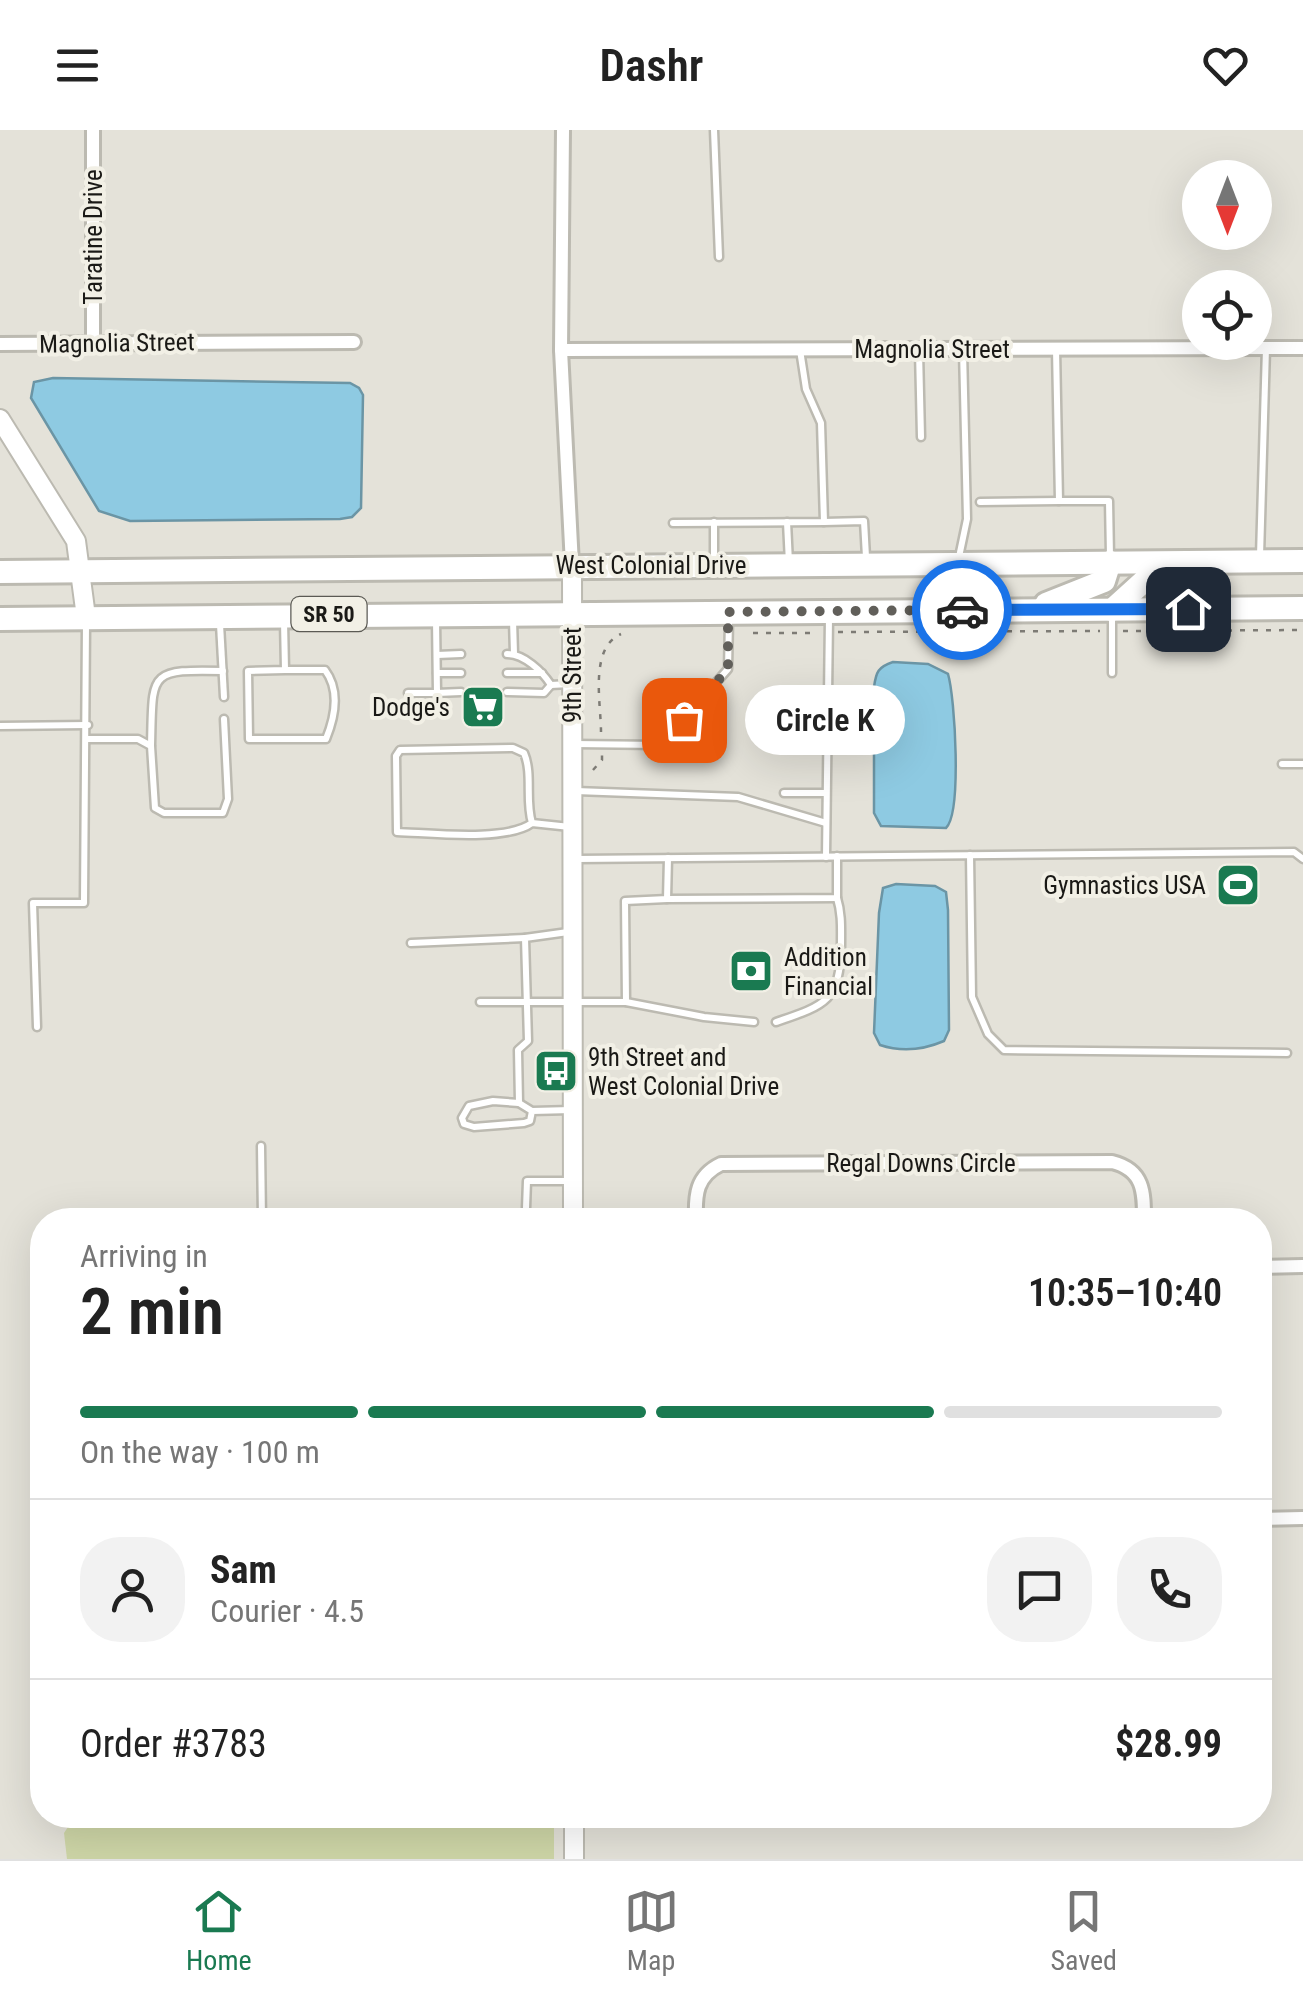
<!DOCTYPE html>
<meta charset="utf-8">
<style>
:root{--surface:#fff;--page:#f2f2f2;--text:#222;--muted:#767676;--line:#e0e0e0;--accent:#1a7a51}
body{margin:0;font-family:"Roboto Condensed",sans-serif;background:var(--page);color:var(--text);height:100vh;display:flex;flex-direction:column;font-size:38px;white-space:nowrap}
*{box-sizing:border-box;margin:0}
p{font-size:32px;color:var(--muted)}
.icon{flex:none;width:55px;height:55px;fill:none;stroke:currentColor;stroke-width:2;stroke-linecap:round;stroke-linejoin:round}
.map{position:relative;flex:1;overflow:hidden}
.panel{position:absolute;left:30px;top:1078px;width:1242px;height:620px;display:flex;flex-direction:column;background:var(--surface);border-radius:40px;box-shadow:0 10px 40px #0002}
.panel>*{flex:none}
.needle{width:65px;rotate:180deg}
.tools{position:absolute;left:1182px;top:30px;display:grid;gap:20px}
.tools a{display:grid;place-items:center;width:90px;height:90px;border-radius:50%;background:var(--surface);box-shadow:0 10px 40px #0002;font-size:50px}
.pin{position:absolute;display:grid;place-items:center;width:85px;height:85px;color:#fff;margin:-42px;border-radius:20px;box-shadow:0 5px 15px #0006}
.courier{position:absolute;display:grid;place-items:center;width:100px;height:100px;margin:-50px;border:8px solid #1a73e8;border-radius:50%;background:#fff;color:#222;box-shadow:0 2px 12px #0007}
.bubble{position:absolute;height:70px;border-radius:35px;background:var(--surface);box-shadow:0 10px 40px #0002;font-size:32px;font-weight:600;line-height:70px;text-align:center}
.overview em{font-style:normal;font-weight:600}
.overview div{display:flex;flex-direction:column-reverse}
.overview{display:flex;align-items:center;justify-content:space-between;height:170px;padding:0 50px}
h1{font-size:65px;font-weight:600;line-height:75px}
.bar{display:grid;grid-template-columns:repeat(4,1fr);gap:15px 10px;align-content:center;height:120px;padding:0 50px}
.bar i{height:12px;border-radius:8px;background:var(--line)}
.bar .active{background:var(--accent)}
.bar p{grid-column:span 4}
.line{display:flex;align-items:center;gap:25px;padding:0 50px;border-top:2px solid var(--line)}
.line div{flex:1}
.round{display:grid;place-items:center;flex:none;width:105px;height:105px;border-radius:40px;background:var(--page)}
header{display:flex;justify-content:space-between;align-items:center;height:130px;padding:0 50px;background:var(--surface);font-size:45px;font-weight:600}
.tabs{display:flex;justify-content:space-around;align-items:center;height:140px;border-top:2px solid var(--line);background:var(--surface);font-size:28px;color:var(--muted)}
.tabs a{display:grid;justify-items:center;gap:5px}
.tabs .active{color:var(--accent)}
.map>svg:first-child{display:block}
</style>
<header><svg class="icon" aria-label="menu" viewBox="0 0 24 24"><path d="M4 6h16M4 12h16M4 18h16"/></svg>Dashr<svg class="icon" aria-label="heart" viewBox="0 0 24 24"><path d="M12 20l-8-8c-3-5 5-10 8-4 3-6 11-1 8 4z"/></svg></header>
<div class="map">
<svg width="1303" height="1729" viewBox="0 0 1303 1729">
<rect width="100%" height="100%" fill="#e4e2d9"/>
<path fill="#ced6a7" d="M76 1685H554V1729H67L64 1703Z"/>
<g fill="#8ecae2" stroke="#6b95a5" stroke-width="2.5">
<path d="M53 248 350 253 359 258 363 265 361 378 352 387 340 389 130 391 99 381 31 268 34 252Z"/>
<path d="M893 532 928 534 948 544C955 567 962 683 946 698L881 696 874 683V557C876 542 878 537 893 532Z"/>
<path d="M896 754 935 756 946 762 948 780 949 900 944 911C923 920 901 922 880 915L874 903 879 783 883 758Z"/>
</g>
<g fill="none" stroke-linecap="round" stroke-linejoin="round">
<defs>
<g id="lane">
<path d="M714 0 719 127"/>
<path d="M1056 219 1059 371H1109L1110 426"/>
<path d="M919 221 921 307"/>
<path d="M980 372 1059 371"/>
<path d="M787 392 789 433"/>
<path d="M824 392 864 391 866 427"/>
<path d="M673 393 824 392 821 293 806 259 800 220"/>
<path d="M1260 426 1266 218"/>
<path d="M959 427 967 389 963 220"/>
<path d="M714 433V392"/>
<path d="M1112 486V543"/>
<path d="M436 490 437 563 461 562"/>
<path d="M513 490 514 524"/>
<path d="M284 491 285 540 248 541 249 609H326C335 587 340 560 325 540H285"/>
<path d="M220 494 224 567"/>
<path d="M507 524C524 524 542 541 551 555L569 554"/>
<path d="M437 525 461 524"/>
<path d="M437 543H461"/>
<path d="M507 543H542"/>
<path d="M507 562 544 563 551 555"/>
<path d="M408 563H437"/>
<path d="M0 596 88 595"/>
<path d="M88 609H138L151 616 155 678 164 683H223L228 669 224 589"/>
<path d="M574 614 661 615 728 539 729 490"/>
<path d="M151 615C153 543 147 539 223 541"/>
<path d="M1282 634H1303"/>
<path d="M576 661 738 667 826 693"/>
<path d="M784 663H826"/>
<path d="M532 693C506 712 430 703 397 702L396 626 400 620 513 618 524 623C533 644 525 670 532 693L570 697"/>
<path d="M970 725 972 867 988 904 1004 920 1287 923"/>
<path d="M826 727 829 487"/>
<path d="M577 729 1294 722 1303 729"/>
<path d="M667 769 837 768V726"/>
<path d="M411 813 525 808"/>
<path d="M480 872H626L625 771 667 769 668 728"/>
<path d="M626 872 704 887 754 892"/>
<path d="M776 892C826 875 840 871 841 816 841 799 842 784 837 768"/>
<path d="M37 897 33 773H84L86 493"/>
<path d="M519 973 518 920 528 911 525 808 568 802"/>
<path d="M532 981 530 991 524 993 474 997 464 994 462 988 469 976 493 971 519 973 532 981 571 980"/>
<path d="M261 1016 262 1090"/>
<path d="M526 1078 527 1051H571"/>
</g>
<g id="street">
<path d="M93 0V213"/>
<path d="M563 0 561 220 572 435"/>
<path d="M0 214 354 212"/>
<path d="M561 220 1303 218"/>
<path d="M696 1090C695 1065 696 1046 721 1034L1112 1032C1144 1040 1144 1062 1144 1090"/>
<path d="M1260 1137 1303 1136"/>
<path d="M1260 1389 1303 1388"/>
</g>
<g id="secondary">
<path d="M0 289 76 411 86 487"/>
<path d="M572 435 573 1090"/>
<path d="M574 1729V1685"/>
</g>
<g id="highway">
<path d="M0 442 1303 431"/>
<path d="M1046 474 1104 451 1110 432"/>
<path d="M1112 480 1144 451 1175 436"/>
<path d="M0 489 1303 478"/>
</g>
</defs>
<use href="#lane" stroke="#bcbab1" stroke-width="11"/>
<use href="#street" stroke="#bcbab1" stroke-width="18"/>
<use href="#secondary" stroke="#bcbab1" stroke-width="22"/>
<use href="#highway" stroke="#bcbab1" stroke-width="28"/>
<g stroke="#7d7b75" stroke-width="2.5" stroke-dasharray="5 8" stroke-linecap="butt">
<path d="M1123 501 1303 500"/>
<path d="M838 502 1100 501"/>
<path d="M753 503H815"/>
<path d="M601 602C601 573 589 518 621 504"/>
<path d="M593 640 602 630V625"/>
</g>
<use href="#lane" stroke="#fff" stroke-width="6"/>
<use href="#street" stroke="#fff" stroke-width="12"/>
<use href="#secondary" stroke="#fff" stroke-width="18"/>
<use href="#highway" stroke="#fff" stroke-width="22"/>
</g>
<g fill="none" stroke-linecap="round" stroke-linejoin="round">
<path stroke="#615f5a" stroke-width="10" stroke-dasharray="0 18" d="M684 590 728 539V482L962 480"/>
<path stroke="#1a73e8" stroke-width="12" d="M962 480 1188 479"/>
</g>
<defs>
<symbol id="supermarket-square" viewBox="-11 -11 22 22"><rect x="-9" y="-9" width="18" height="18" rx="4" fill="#1a7a51" stroke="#f2f0e6"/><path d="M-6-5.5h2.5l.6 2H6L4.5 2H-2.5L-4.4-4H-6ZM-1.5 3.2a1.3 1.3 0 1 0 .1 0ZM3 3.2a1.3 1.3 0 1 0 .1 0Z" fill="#fff"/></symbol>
<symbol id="stadium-square" viewBox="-11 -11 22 22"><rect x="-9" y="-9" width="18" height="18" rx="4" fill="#1a7a51" stroke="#f2f0e6"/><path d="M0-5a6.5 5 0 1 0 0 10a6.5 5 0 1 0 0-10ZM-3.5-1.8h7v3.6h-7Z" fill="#fff"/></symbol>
<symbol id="bank-square" viewBox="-11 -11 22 22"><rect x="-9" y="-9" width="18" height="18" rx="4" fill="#1a7a51" stroke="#f2f0e6"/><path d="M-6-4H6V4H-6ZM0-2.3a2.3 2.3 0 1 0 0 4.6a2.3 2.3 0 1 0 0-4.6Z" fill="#fff"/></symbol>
<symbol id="bus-square" viewBox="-11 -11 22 22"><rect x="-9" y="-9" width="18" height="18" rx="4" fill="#1a7a51" stroke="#f2f0e6"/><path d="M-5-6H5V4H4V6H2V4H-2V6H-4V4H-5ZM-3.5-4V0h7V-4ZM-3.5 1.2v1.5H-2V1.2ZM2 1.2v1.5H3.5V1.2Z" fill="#fff"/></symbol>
</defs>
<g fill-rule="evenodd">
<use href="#supermarket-square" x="458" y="552" width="50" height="50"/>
<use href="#stadium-square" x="1213" y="730" width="50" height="50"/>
<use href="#bank-square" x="726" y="816" width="50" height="50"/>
<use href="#bus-square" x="531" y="916" width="50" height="50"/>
</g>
<g text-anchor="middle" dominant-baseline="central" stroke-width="8" stroke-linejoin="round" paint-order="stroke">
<rect fill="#f2f0e6" stroke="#5b5a54" stroke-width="2.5" x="291.5" y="467" width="75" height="34" rx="8"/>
<g font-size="22" font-weight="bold" fill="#1a1916">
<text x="329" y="484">SR 50</text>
</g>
<g font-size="25" fill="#1a1916" stroke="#f2f0e6">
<text transform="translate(93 107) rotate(-90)">Taratine Drive</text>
<text transform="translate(117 213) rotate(-1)">Magnolia Street</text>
<text x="932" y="219">Magnolia Street</text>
<text x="651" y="435">West Colonial Drive</text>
<text transform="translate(572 545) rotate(-90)">9th Street</text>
<text x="921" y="1033">Regal Downs Circle</text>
</g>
<g font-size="25" fill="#1a1916" stroke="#f2f0e6" text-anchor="end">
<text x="450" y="577">Dodge's</text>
<text x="1206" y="755">Gymnastics USA</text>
<text x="784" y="827" text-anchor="start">Addition<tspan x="784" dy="29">Financial</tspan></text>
<text x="588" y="927" text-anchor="start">9th Street and<tspan x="588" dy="29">West Colonial Drive</tspan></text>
</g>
</g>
</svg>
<div class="tools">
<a><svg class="needle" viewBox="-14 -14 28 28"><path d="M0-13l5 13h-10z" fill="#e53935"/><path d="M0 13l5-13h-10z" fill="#767676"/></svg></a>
<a><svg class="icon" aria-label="locate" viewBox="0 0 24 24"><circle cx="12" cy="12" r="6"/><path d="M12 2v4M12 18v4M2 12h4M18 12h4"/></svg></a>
</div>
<div class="pin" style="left:684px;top:590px;background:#ea580c"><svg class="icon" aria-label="bag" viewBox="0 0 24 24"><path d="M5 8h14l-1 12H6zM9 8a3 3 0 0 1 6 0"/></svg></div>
<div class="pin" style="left:1188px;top:479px;background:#1f2937"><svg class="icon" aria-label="home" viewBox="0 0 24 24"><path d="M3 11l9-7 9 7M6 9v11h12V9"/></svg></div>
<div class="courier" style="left:962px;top:480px"><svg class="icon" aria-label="car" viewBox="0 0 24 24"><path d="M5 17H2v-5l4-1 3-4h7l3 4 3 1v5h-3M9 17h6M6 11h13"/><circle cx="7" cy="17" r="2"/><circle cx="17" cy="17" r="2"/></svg></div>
<div class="bubble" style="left:745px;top:555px;width:160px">Circle K</div>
<section class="panel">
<div class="overview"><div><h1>2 min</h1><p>Arriving in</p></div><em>10:35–10:40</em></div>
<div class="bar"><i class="active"></i><i class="active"></i><i class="active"></i><i></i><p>On the way · 100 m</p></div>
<div class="line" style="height:180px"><a class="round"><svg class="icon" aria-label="person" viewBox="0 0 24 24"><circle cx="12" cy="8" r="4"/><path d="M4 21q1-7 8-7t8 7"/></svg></a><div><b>Sam</b><p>Courier · 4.5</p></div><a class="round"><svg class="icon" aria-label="chat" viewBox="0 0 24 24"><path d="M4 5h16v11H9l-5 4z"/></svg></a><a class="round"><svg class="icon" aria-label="phone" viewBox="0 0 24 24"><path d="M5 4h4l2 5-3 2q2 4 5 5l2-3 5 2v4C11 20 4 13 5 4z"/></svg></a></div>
<div class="line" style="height:130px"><div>Order #3783</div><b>$28.99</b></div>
</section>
</div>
<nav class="tabs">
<a class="active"><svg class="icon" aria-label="home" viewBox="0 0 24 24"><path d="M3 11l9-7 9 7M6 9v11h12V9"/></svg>Home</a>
<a><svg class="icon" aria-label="map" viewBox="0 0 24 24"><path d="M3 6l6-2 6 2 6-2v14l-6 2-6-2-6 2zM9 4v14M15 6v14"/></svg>Map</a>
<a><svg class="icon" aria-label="saved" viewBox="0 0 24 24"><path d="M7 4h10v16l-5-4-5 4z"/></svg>Saved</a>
</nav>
